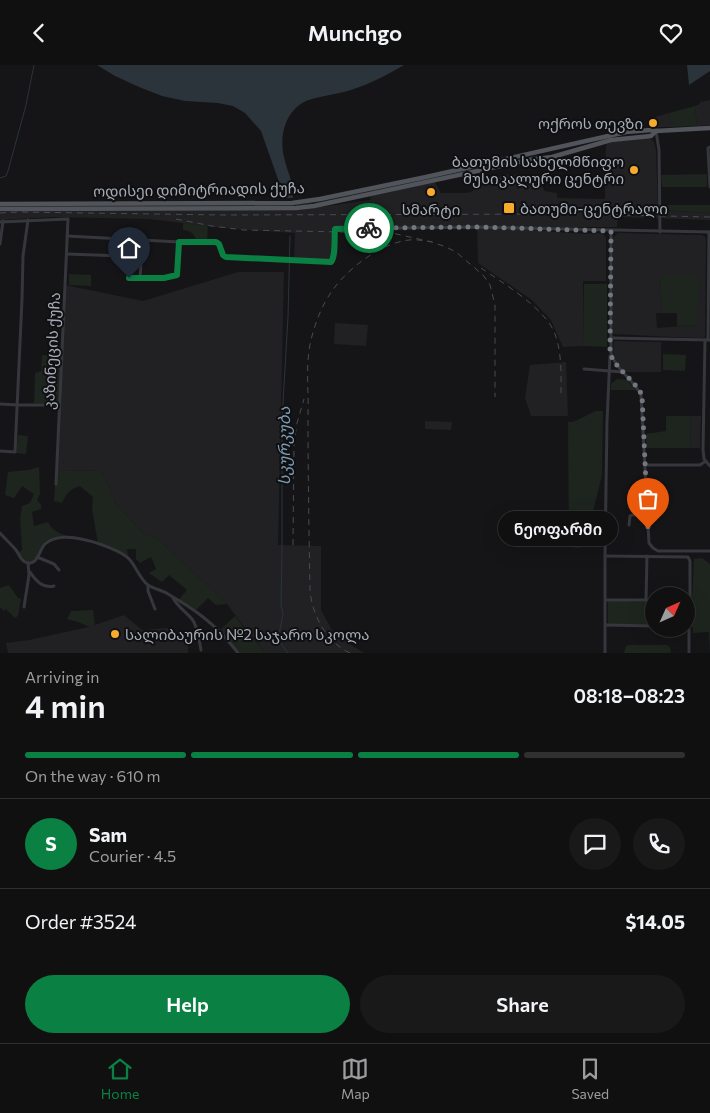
<!DOCTYPE html>
<meta charset="utf-8">
<style>
:root{--surface:#101011;--page:#19191a;--text:#f1f3f6;--muted:#9c9d9f;--line:#303031;--accent:#0b8043}
body{margin:0;font-family:Commissioner,"Noto Sans Georgian",sans-serif;background:var(--page);color:var(--text);height:100vh;display:flex;flex-direction:column;font-size:19px;white-space:nowrap}
*{box-sizing:border-box;margin:0}
p{font-size:16px;color:var(--muted)}
.icon{flex:none;width:28px;height:28px;fill:none;stroke:currentColor;stroke-width:2;stroke-linecap:round;stroke-linejoin:round}
.map{position:relative;height:588px;overflow:hidden}
.panel{display:flex;flex-direction:column;background:var(--surface);flex:1}
.panel>*{flex:none}
.needle{width:32px;rotate:45deg}
.tools{position:absolute;left:645px;top:522px;display:grid;gap:10px}
.tools a{display:grid;place-items:center;width:50px;height:50px;border-radius:50%;background:var(--surface);box-shadow:0 5px 20px #0002,0 0 0 1px var(--line);font-size:25px}
.pin{position:absolute;display:grid;place-items:center;width:42px;height:42px;color:#fff;margin:-51px -21px;border-radius:50% 50% 50% 0;rotate:-45deg;box-shadow:0 0 5px #0007}
.pin .icon{rotate:45deg}
.courier{position:absolute;display:grid;place-items:center;width:50px;height:50px;margin:-25px;border:4px solid #0b8043;border-radius:50%;background:#fff;color:#222;box-shadow:0 1px 6px #0007}
.bubble{position:absolute;height:35px;border-radius:18px;background:var(--surface);box-shadow:0 5px 20px #0002,0 0 0 1px var(--line);font-size:16px;font-weight:600;line-height:35px;text-align:center}
.headline em{font-style:normal;font-weight:600}
.headline div{display:flex;flex-direction:column-reverse}
.headline{display:flex;align-items:center;justify-content:space-between;height:85px;padding:0 25px}
h1{font-size:32px;font-weight:600;line-height:38px}
.bar{display:grid;grid-template-columns:repeat(4,1fr);gap:8px 5px;align-content:center;height:60px;padding:0 25px}
.bar i{height:6px;border-radius:4px;background:var(--line)}
.bar .current{background:var(--accent)}
.bar p{grid-column:span 4}
.line{display:flex;align-items:center;gap:12px;padding:0 25px;border-top:1px solid var(--line)}
.line div{flex:1}
.round{display:grid;place-items:center;flex:none;width:52px;height:52px;border-radius:26px;background:var(--page)}
.action{display:flex;gap:10px;margin-top:auto;padding:10px 25px}
.action a{flex:1;height:58px;border-radius:30px;background:var(--accent);color:#fff;font-size:20px;font-weight:600;line-height:58px;text-align:center}
.action a+a{background:var(--page);color:var(--text)}
header{display:flex;justify-content:space-between;align-items:center;height:65px;padding:0 25px;background:var(--surface);font-size:22px;font-weight:600}
.menu{display:flex;justify-content:space-around;align-items:center;height:70px;border-top:1px solid var(--line);background:var(--surface);font-size:14px;color:var(--muted)}
.menu a{display:grid;justify-items:center;gap:2px}
.menu .current{color:var(--accent)}
.map>svg:first-child{display:block}
</style>
<header><svg class="icon" aria-label="back" viewBox="0 0 24 24"><path d="M15 5l-7 7 7 7"/></svg>Munchgo<svg class="icon" aria-label="heart" viewBox="0 0 24 24"><path d="M12 20l-8-8c-3-5 5-10 8-4 3-6 11-1 8 4z"/></svg></header>
<div class="map">
<svg width="710" height="588" viewBox="0 0 710 588">
<rect width="100%" height="100%" fill="#151517"/>
<g fill="#212124" fill-rule="evenodd">
<path d="M710 35V60L697 61 695 41 700 39V37Z"/>
<path d="M669 48 671 62H650L648 54Z"/>
<path d="M650 73 654 77 656 85 658 145 710 148V155L618 152 617 162H489L584 169 602 168 606 172V216H583V281L563 282 551 255 532 235 478 198 477 163 337 164 335 169 336 193 334 196H294L295 168 222 163 149 154 51 152 0 155V147L23 146 299 145 371 135 370 131 435 117 441 128H465L471 127 480 120 486 113H496L497 112 505 110 511 109 519 110 521 113 538 121 543 122 544 126 557 128V133L605 134 606 81 607 79 612 77Z"/>
<path d="M618 168 701 170 704 171 706 174 705 271 704 273 673 272 613 269V173ZM660 211 697 260 657 263 656 248H662Z"/>
<path d="M238 207H284L278 480 321 481V545L334 569 364 588H266L247 566 227 539 157 473 144 469 116 439 102 406 56 405 65 220 143 236Z"/>
<path d="M335 258 368 260 366 281 334 279Z"/>
<path d="M614 276 661 277V307H625L618 300 615 293 613 287Z"/>
<path d="M566 297 568 351H531L525 333 530 300Z"/>
<path d="M691 351H701L700 383H690Z"/>
<path d="M425 356 452 357 451 365 425 364Z"/>
<path d="M124 550 142 565 168 563 188 580V588H8L6 578 29 575 89 562Z"/>
</g>
<g fill="#1d251e">
<path d="M695 41 697 61 671 62 669 48Z"/>
<path d="M539 90V91L319 138 293 141 0 142V141L293 140 319 137Z"/>
<path d="M707 109V122H662L661 110Z"/>
<path d="M663 140H710V148L663 145Z"/>
<path d="M183 158 208 161 207 177H197C194 169 192 166 183 165Z"/>
<path d="M69 209 91 210V221L69 220Z"/>
<path d="M660 211H699L697 260 677 261V248H662Z"/>
<path d="M584 219H607V282L583 281Z"/>
<path d="M663 289 686 290 685 306 663 305Z"/>
<path d="M42 290 61 291 58 339 34 338 35 308 41 306Z"/>
<path d="M617 314 627 315 636 325H611V319Z"/>
<path d="M596 346H603L602 410 587 471 579 483 569 482 568 357H573Z"/>
<path d="M666 351H691L690 383H647L645 369 666 366Z"/>
<path d="M18 370 28 371 26 389 16 388Z"/>
<path d="M39 402 40 429 37 435 41 440V444L32 447 34 461 48 457C53 467 60 468 70 472L62 473 46 478 36 495 28 498 18 488 22 485 20 453 22 441 30 438 34 429 22 421 14 433 5 430 8 407 28 405Z"/>
<path d="M56 405 102 406 116 439 144 469 157 473 227 539 216 540 208 533 195 546 178 536 187 525 169 510 162 517 149 508 156 504 151 492 140 498 136 494V484H127L128 491 98 479 92 444 93 432 80 421C70 424 66 429 62 438L54 436Z"/>
<path d="M702 493 710 499V588L709 567 693 568V563L691 560H686V537L692 535 694 494Z"/>
<path d="M9 520 18 533 21 534 18 551 15 553 6 544 4 546 0 542V523Z"/>
<path d="M608 536 652 537V560L608 559Z"/>
<path d="M93 545 95 560 90 562 78 557 67 554 71 546Z"/>
<path d="M235 551 247 567 266 588H238L219 566Z"/>
<path d="M629 580H667L670 582 671 588H624L626 581Z"/>
</g>
<g fill="#2b343b">
<path d="M97 0H404C387 10 370 19 351 25 338 29 319 31 306 36 285 46 279 71 284 92 286 101 289 109 292 118L291 122 293 133H282L285 127V120L279 117 261 66 245 48 233 41 218 38 185 36 162 31 139 22 115 11Z"/>
<path d="M687 0H710V6L689 20Z"/>
</g>
<g fill="none" stroke-linecap="round" stroke-linejoin="round">
<g stroke="#2b343b" stroke-width="1">
<path d="M0 113 6 111 8 106 26 40 34 0"/>
<path d="M288 588 278 575 283 549 281 540 282 486V355L288 252 290 171"/>
</g>
<g stroke="#36373c" stroke-width="3">
<path d="M656 66 659 85 660 167"/>
<path d="M710 122 708 83 710 82"/>
<path d="M0 157 68 154 56 419"/>
<path d="M611 166V288C616 305 633 314 641 330L649 478 653 483 658 486H710"/>
<path d="M67 171 179 177H213L219 179 223 190 227 192 331 197 333 196"/>
<path d="M0 179 3 156"/>
<path d="M67 189 123 191 125 187V174"/>
<path d="M331 197C336 190 334 174 335 165L337 164 477 162 710 167"/>
<path d="M129 213H164L177 210 179 177"/>
<path d="M140 214 141 198"/>
<path d="M611 273 710 275"/>
<path d="M705 275 703 384 704 394 710 401"/>
<path d="M708 275 709 167"/>
<path d="M584 304 623 307"/>
<path d="M0 339 18 340H59"/>
<path d="M0 386 15 387 22 234 23 191 28 155"/>
<path d="M645 400H700L706 396"/>
<path d="M629 460 630 451 632 450 648 449"/>
<path d="M0 468C5 474 11 479 16 485 19 489 20 494 25 497 37 503 39 485 45 479 54 471 70 471 81 474 93 476 123 486 130 495 136 502 140 514 148 520 154 524 162 525 168 529 180 536 193 544 203 552 216 562 228 575 238 588"/>
<path d="M605 491 688 492 690 496V532L686 536"/>
<path d="M37 492 54 499 59 505"/>
<path d="M30 507C35 515 43 524 54 521"/>
<path d="M148 520V526L155 544"/>
<path d="M173 533C178 542 185 546 192 554 198 562 199 575 201 585"/>
<path d="M606 535H654"/>
<path d="M646 535 647 491"/>
<path d="M24 542 29 510 28 498"/>
<path d="M606 560 654 561"/>
<path d="M686 561 689 564V588"/>
<path d="M605 588V491L607 356 610 291"/>
</g>
<g stroke="#52545b" stroke-width="4.5">
<path d="M0 139 292 138 320 134 426 112 626 67 651 65 656 66 710 63"/>
<path d="M0 144 296 143 314 141 529 95 552 92 611 75 651 71 656 66"/>
</g>
<g stroke="#494b51" stroke-width="1" stroke-dasharray="6 5" stroke-linecap="butt">
<path d="M0 148 19 147 222 150 570 149 710 152"/>
<path d="M176 154 212 161 244 165 392 168 432 177 446 182 456 187 483 210 490 220 495 240V332"/>
<path d="M481 203C503 218 546 244 555 269 562 288 561 310 561 330"/>
<path d="M293 480 294 378 297 358 304 334"/>
<path d="M350 588C326 577 312 550 310 525 309 467 308 409 308 350 309 326 305 299 311 275 315 258 322 240 332 226 348 203 381 178 409 175 417 174 424 176 432 177"/>
</g>
</g>
<g fill="none" stroke-linecap="round" stroke-linejoin="round">
<path stroke="#73777f" stroke-width="5" stroke-dasharray="0 9" d="M369 163 477 162 611 166 610 288C616 305 634 314 642 330L648 464"/>
<path stroke="#0b8043" stroke-width="6" d="M129 213H164L177 210 179 177H216L219 179 223 190 226 192 331 197C336 191 334 173 335 164L369 163"/>
</g>
<g fill="#f7ab2d" stroke="#101012" stroke-width="2">
<circle cx="653" cy="58" r="5"/>
<circle cx="634" cy="105" r="5"/>
<circle cx="431" cy="127" r="5"/>
<rect x="503" y="137" width="12" height="12" rx="2.5"/>
<circle cx="115" cy="569" r="5"/>
</g>
<g text-anchor="middle" dominant-baseline="central" stroke-width="4" stroke-linejoin="round" paint-order="stroke">
<g font-size="15" fill="#a6acb7" stroke="#101012" text-anchor="end">
<text x="643" y="58">ოქროს თევზი</text>
<text x="624" y="96">ბათუმის სახელმწიფო<tspan x="624" dy="17">მუსიკალური ცენტრი</tspan></text>
<text x="520" y="143" text-anchor="start">ბათუმი-ცენტრალი</text>
<text x="431" y="144" text-anchor="middle">სმარტი</text>
<text x="125" y="569" text-anchor="start">სალიბაურის №2 საჯარო სკოლა</text>
</g>
<g font-size="15" fill="#a6acb7" stroke="#101012">
<text transform="translate(199 124) rotate(-1)">ოდისეი დიმიტრიადის ქუჩა</text>
<text transform="translate(51 286) rotate(-87)">კაზინეცის ქუჩა</text>
</g>
<g font-size="16" font-style="italic" fill="#7c9cb4" stroke="#101012">
<text transform="translate(283 381) rotate(-90)">სკურკუბა</text>
</g>
</g>
</svg>
<div class="tools">
<a><svg class="needle" viewBox="-14 -14 28 28"><path d="M0-13l5 13h-10z" fill="#e53935"/><path d="M0 13l5-13h-10z" fill="#9c9d9f"/></svg></a>
</div>
<div class="pin" style="left:648px;top:464px;background:#ea580c"><svg class="icon" aria-label="bag" viewBox="0 0 24 24"><path d="M5 8h14l-1 12H6zM9 8a3 3 0 0 1 6 0"/></svg></div>
<div class="pin" style="left:129px;top:213px;background:#1f2937"><svg class="icon" aria-label="home" viewBox="0 0 24 24"><path d="M3 11l9-7 9 7M6 9v11h12V9"/></svg></div>
<div class="courier" style="left:369px;top:163px"><svg class="icon" aria-label="bike" viewBox="0 0 24 24"><circle cx="6" cy="16" r="4"/><circle cx="18" cy="16" r="4"/><path d="M6 16l4-8h5l3 8M10 8l3 8H6M13 5h3"/></svg></div>
<div class="bubble" style="left:498px;top:446px;width:120px">ნეოფარმი</div>
</div>
<section class="panel">
<div class="headline"><div><h1>4 min</h1><p>Arriving in</p></div><em>08:18–08:23</em></div>
<div class="bar"><i class="current"></i><i class="current"></i><i class="current"></i><i></i><p>On the way · 610 m</p></div>
<div class="line" style="height:90px"><b class="round" style="background:var(--accent);color:#fff">S</b><div><b>Sam</b><p>Courier · 4.5</p></div><a class="round"><svg class="icon" aria-label="chat" viewBox="0 0 24 24"><path d="M4 5h16v11H9l-5 4z"/></svg></a><a class="round"><svg class="icon" aria-label="phone" viewBox="0 0 24 24"><path d="M5 4h4l2 5-3 2q2 4 5 5l2-3 5 2v4C11 20 4 13 5 4z"/></svg></a></div>
<div class="line" style="height:65px"><div>Order #3524</div><b>$14.05</b></div>
<div class="action"><a>Help</a><a>Share</a></div>
</section>
<nav class="menu">
<a class="current"><svg class="icon" aria-label="home" viewBox="0 0 24 24"><path d="M3 11l9-7 9 7M6 9v11h12V9"/></svg>Home</a>
<a><svg class="icon" aria-label="map" viewBox="0 0 24 24"><path d="M3 6l6-2 6 2 6-2v14l-6 2-6-2-6 2zM9 4v14M15 6v14"/></svg>Map</a>
<a><svg class="icon" aria-label="saved" viewBox="0 0 24 24"><path d="M7 4h10v16l-5-4-5 4z"/></svg>Saved</a>
</nav>
